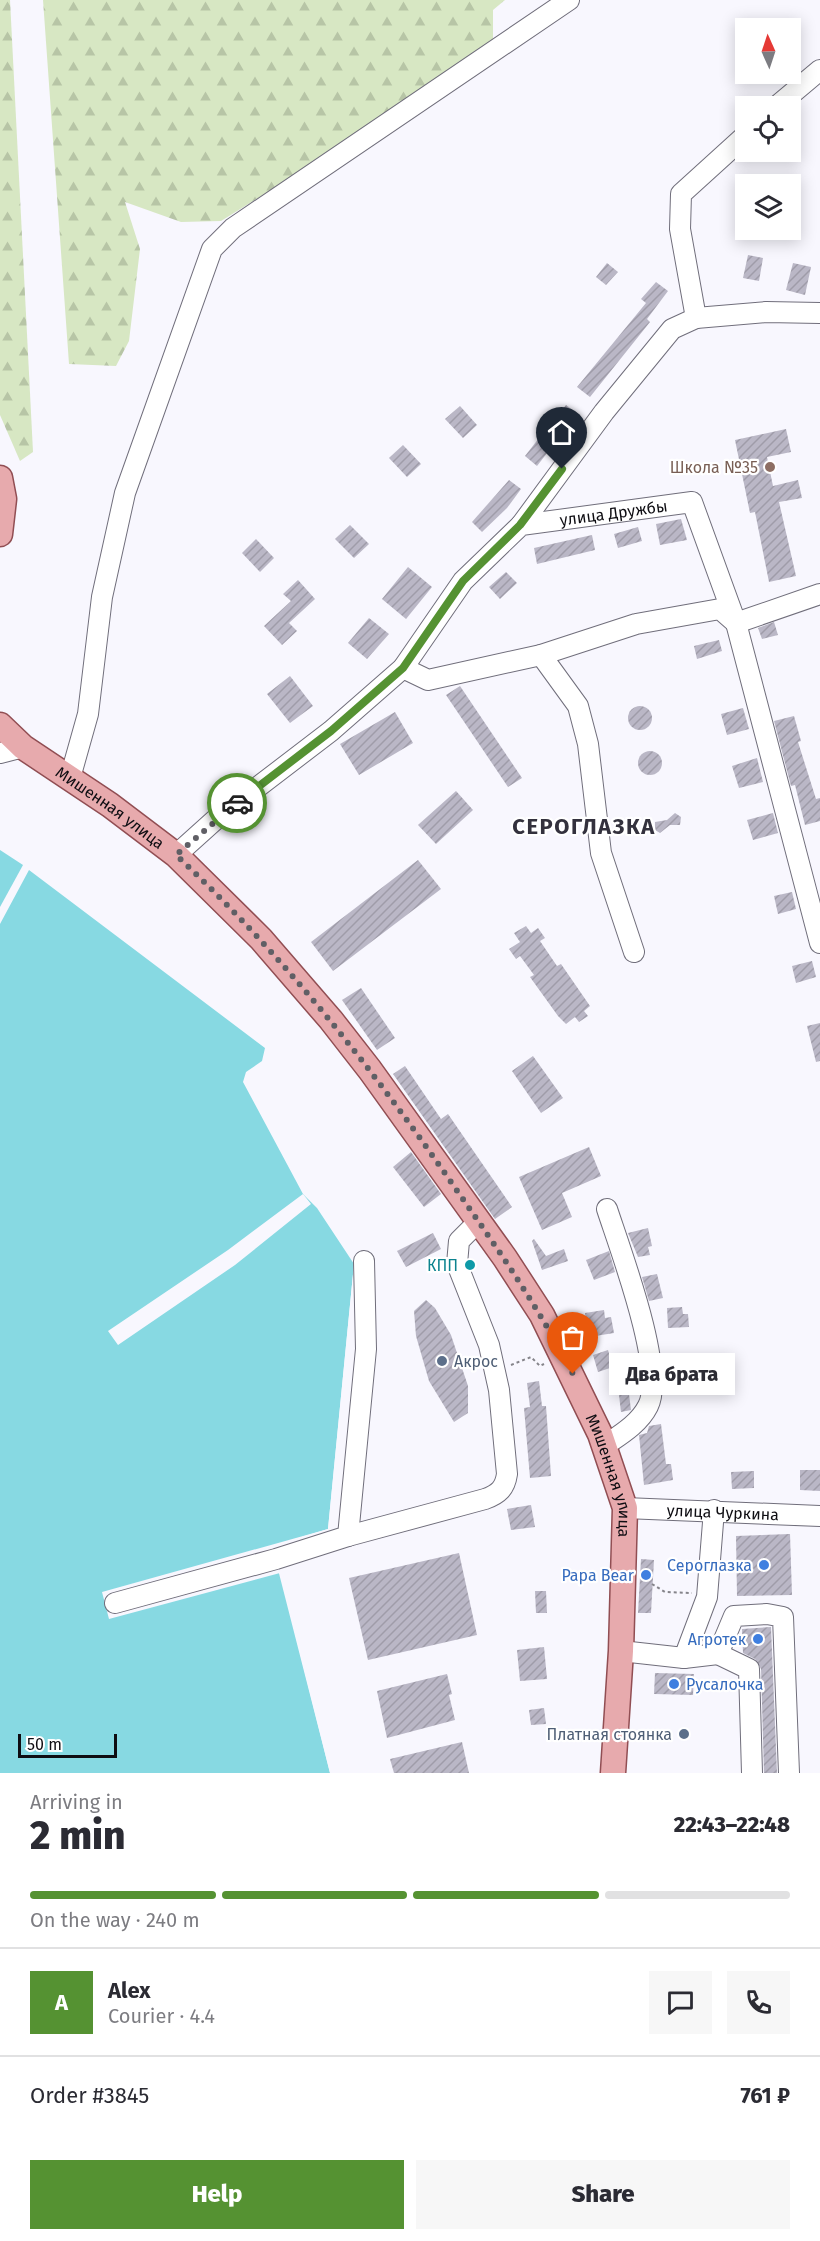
<!DOCTYPE html>
<meta charset="utf-8">
<style>
:root{--surface:#fff;--page:#f7f7f7;--text:#2b2b33;--muted:#7c7c81;--line:#e1e1e2;--accent:#559232}
body{margin:0;font-family:"Fira Sans",sans-serif;background:var(--page);color:var(--text);height:100vh;display:flex;flex-direction:column;font-size:22px;white-space:nowrap}
*{box-sizing:border-box;margin:0}
p{font-size:20px;color:var(--muted)}
.icon{flex:none;width:33px;height:33px;fill:none;stroke:currentColor;stroke-width:2;stroke-linecap:round;stroke-linejoin:round}
.map{position:relative;height:1773px;overflow:hidden}
.details{display:flex;flex-direction:column;background:var(--surface);flex:1}
.details>*{flex:none}
.needle{width:39px;rotate:357deg}
.tools{position:absolute;left:735px;top:18px;display:grid;gap:12px}
.tools a{display:grid;place-items:center;width:66px;height:66px;border-radius:0px;background:var(--surface);box-shadow:0 3px 15px #0003;font-size:30px}
.scale{position:absolute;left:18px;bottom:15px;width:99px;box-sizing:border-box;padding-left:6px;border:3px solid #0e0d12;border-top:0;font-size:16px;line-height:21px;white-space:nowrap;color:#0e0d12;-webkit-text-stroke:4px #fff;paint-order:stroke}
.pin{position:absolute;display:grid;place-items:center;width:51px;height:51px;color:#fff;margin:-62px -26px;border-radius:50% 50% 50% 0;rotate:-45deg;box-shadow:0 0 6px #0007}
.pin .icon{rotate:45deg}
.courier{position:absolute;display:grid;place-items:center;width:60px;height:60px;margin:-30px;border:4px solid #559232;border-radius:50%;background:#fff;color:#222;box-shadow:0 2px 8px #0007}
.bubble{position:absolute;height:42px;border-radius:0px;background:var(--surface);box-shadow:0 3px 15px #0003;font-size:20px;font-weight:800;line-height:42px;text-align:center}
.head em{font-style:normal;font-weight:800}
.head div{display:flex;flex-direction:column-reverse}
.head{display:flex;align-items:center;justify-content:space-between;height:102px;padding:0 30px}
h1{font-size:39px;font-weight:800;line-height:45px}
.bar{display:grid;grid-template-columns:repeat(4,1fr);gap:9px 6px;align-content:center;height:72px;padding:0 30px}
.bar i{height:8px;border-radius:4px;background:var(--line)}
.bar .on{background:var(--accent)}
.bar p{grid-column:span 4}
.line{display:flex;align-items:center;gap:15px;padding:0 30px;border-top:2px solid var(--line)}
.line div{flex:1}
.round{display:grid;place-items:center;flex:none;width:63px;height:63px;border-radius:0px;background:var(--page)}
.primary-button{display:flex;gap:12px;margin-top:auto;padding:12px 30px}
.primary-button a{flex:1;height:69px;border-radius:0px;background:var(--accent);color:#fff;font-size:24px;font-weight:800;line-height:69px;text-align:center}
.primary-button a+a{background:var(--page);color:var(--text)}
.map>svg:first-child{display:block}
</style>
<div class="map">
<svg width="820" height="1773" viewBox="0 0 820 1773">
<defs>
<pattern id="forest-firs" width="22" height="20" patternUnits="userSpaceOnUse" patternTransform="scale(1.5)"><rect width="22" height="20" fill="#d7e7c3"/><path d="M5 1l3.5 6h-7zM16 11l3.5 6h-7z" fill="#b7c5a6"/></pattern>
<pattern id="building-hatch" width="6" height="6" patternUnits="userSpaceOnUse" patternTransform="scale(1.5)"><rect width="6" height="6" fill="#bab7c6"/><path d="M-1 1l2-2M0 6l6-6M5 7l2-2" fill="none" stroke="#9f9ca9"/></pattern>
</defs>
<rect width="100%" height="100%" fill="#f8f7fe"/>
<g fill="url(#forest-firs)">
<path d="M0 0H10L33 452 20 461 0 415Z"/>
<path d="M43 0H505L493 10V40L352 140 221 221 181 222 125 202 140 249 129 341 116 366 69 364Z"/>
</g>
<g fill="#87d9e2">
<path d="M0 850 23 865 0 907Z"/>
<path d="M29 870 265 1048 262 1061 246 1072 243 1082 303 1194 317 1208 354 1264 328 1529 272 1546 330 1773H0V924Z"/>
</g>
<g fill="#f8f7fe">
<path d="M303 1194 311 1204 235 1265 118 1345 108 1331 228 1250Z"/>
<path d="M357 1262 331 1530 276 1548 333 1773H330L280 1573 109 1619 102 1592 328 1529 354 1264Z"/>
</g>
<g fill="url(#building-hatch)">
<path d="M748 255 763 258 759 281 743 278Z"/>
<path d="M607 263 618 272 606 285 596 277Z"/>
<path d="M793 263 811 267 805 295 786 290Z"/>
<path d="M656 282 668 291 647 319 650 322 590 397 577 387 646 303 641 299Z"/>
<path d="M566 405 578 414 564 432 552 422Z"/>
<path d="M460 406 477 425 463 438 445 419Z"/>
<path d="M786 429 791 452 767 457 773 486 798 480 802 498 779 502 796 576 769 582 755 512 750 513 735 440Z"/>
<path d="M539 438 551 448 537 466 525 456Z"/>
<path d="M403 445 421 464 407 477 389 458Z"/>
<path d="M509 480 521 489 507 508 482 532 472 522Z"/>
<path d="M681 519 687 540 660 545 656 524Z"/>
<path d="M350 525 369 544 354 558 335 539Z"/>
<path d="M638 527 642 541 618 548 614 534Z"/>
<path d="M592 535 595 550 537 564 534 548Z"/>
<path d="M256 539 274 558 260 572 242 553Z"/>
<path d="M408 567 432 587 406 619 382 599Z"/>
<path d="M506 572 517 583 500 599 489 587Z"/>
<path d="M298 580 315 599 289 623 297 631 282 645 264 626 291 601 283 594Z"/>
<path d="M369 618 389 634 367 659 348 643Z"/>
<path d="M774 622 778 635 762 639 758 628Z"/>
<path d="M719 640 722 651 697 659 694 646Z"/>
<path d="M290 676 313 706 290 723 267 694Z"/>
<path d="M460 686 522 778 508 787 446 695Z"/>
<circle cx="640" cy="718" r="12"/>
<path d="M743 708 749 729 727 735 721 714Z"/>
<path d="M395 712 413 743 359 775 340 744Z"/>
<path d="M794 716 801 741 798 742 816 799 820 798V821L805 825 795 785 791 786 774 721Z"/>
<circle cx="650" cy="763" r="12"/>
<path d="M757 758 763 782 739 788 732 766Z"/>
<path d="M456 791 473 810 436 844 418 825Z"/>
<path d="M675 813 681 817 680 825H670L660 833 655 830V822L667 820Z"/>
<path d="M773 813 778 833 753 840 747 820Z"/>
<path d="M418 860 441 889 333 971 311 942Z"/>
<path d="M792 892 796 909 778 914 774 896Z"/>
<path d="M526 926 531 933 538 928 545 938 540 941 557 966 561 964 590 1006 584 1011 588 1016 579 1022 575 1017 566 1024 558 1016 530 977 534 975 520 956 516 959 509 949 520 942 514 933Z"/>
<path d="M812 961 816 977 796 983 792 966Z"/>
<path d="M361 988 395 1038 377 1050 342 1000Z"/>
<path d="M820 1023V1061L816 1062 807 1026Z"/>
<path d="M533 1056 563 1098 541 1113 512 1071Z"/>
<path d="M405 1066 441 1119 448 1114 512 1207 495 1219 393 1074Z"/>
<path d="M589 1147 601 1176 562 1193 572 1217 542 1230 519 1177Z"/>
<path d="M411 1152 441 1194 424 1207 393 1167Z"/>
<path d="M648 1228 652 1246 648 1247 650 1255 638 1257 628 1233Z"/>
<path d="M433 1233 441 1249 406 1267 397 1251Z"/>
<path d="M534 1239 546 1256 564 1249 568 1261 542 1270 532 1241Z"/>
<path d="M609 1251 615 1272 594 1280 586 1260Z"/>
<path d="M657 1274 663 1298 649 1301 642 1277Z"/>
<path d="M426 1300 435 1308 451 1335 468 1386V1413L454 1422 429 1381 416 1336 414 1311Z"/>
<path d="M682 1307 683 1314H688L689 1327 668 1328 667 1308Z"/>
<path d="M604 1310 605 1318 611 1317 614 1333 589 1337 585 1313Z"/>
<path d="M608 1350 613 1367 598 1372 593 1355Z"/>
<path d="M683 1356 686 1375 672 1377 670 1358Z"/>
<path d="M539 1381 542 1406H546L551 1476 530 1478 524 1408 530 1407 527 1383Z"/>
<path d="M629 1394 631 1410 621 1412 619 1395Z"/>
<path d="M661 1424 666 1464H671L673 1480 644 1485 639 1435 647 1433 649 1426Z"/>
<path d="M800 1470H820V1491L800 1490Z"/>
<path d="M754 1471V1488L732 1489 731 1472Z"/>
<path d="M531 1505 535 1527 511 1530 507 1509Z"/>
<path d="M790 1534 792 1595 737 1596 736 1536Z"/>
<path d="M459 1553 477 1635 368 1660 349 1578Z"/>
<path d="M641 1559 654 1560 651 1613H638Z"/>
<path d="M535 1591H546L547 1613H536Z"/>
<path d="M771 1627 777 1773H764L761 1669 755 1659 743 1653 742 1629Z"/>
<path d="M544 1647 547 1679 520 1681 517 1650Z"/>
<path d="M655 1673 694 1674 693 1695 654 1694Z"/>
<path d="M447 1674 452 1694 449 1695 455 1720 387 1738 377 1691Z"/>
<path d="M544 1708 546 1724 531 1725 529 1710Z"/>
<path d="M462 1742 469 1773H394L390 1759Z"/>
</g>
<g fill="none" stroke-linecap="round" stroke-linejoin="round">
<defs>
<g id="minor">
<path d="M777 106 820 70"/>
<path d="M746 135 681 194 680 229 696 318 766 312 820 313"/>
<path d="M521 525 604 412 672 329 696 318"/>
<path d="M541 655 578 706 588 744 601 853 634 952"/>
<path d="M403 668 428 680 541 655 636 624 720 609 736 623 820 594"/>
<path d="M0 753 23 747"/>
<path d="M70 778 88 714 102 597 125 493 212 249 233 228 569 0"/>
<path id="s1" d="M176 855 216 819 331 731 403 668 463 581 521 525 692 502 736 623 820 943"/>
<path d="M604 1446C620 1435 639 1424 648 1406 666 1371 620 1249 607 1209"/>
<path id="s2" d="M625 1508 820 1516"/>
<path d="M348 1536 485 1499C499 1494 505 1488 507 1474L499 1390 489 1345 457 1264 459 1241 479 1221"/>
<path d="M115 1603 276 1559 348 1536 366 1349 364 1261"/>
<path d="M621 1651 684 1658 718 1654 734 1616 767 1614 783 1617 789 1773"/>
<path d="M718 1654 749 1669 752 1773"/>
<path d="M684 1658 707 1597 714 1510"/>
</g>
<g id="major">
<path d="M0 478 4 499 0 534"/>
<path id="s3" d="M0 725 23 747 110 805 176 855 261 939 331 1020 370 1070 505 1258 542 1315 600 1434 625 1508 621 1651 613 1773"/>
</g>
</defs>
<use href="#minor" stroke="#706e7b" stroke-width="22"/>
<use href="#major" stroke="#914e53" stroke-width="27"/>
<g stroke="#85848a" stroke-width="2" stroke-dasharray="3 3" stroke-linecap="butt">
<path d="M511 1365 531 1357 540 1366 544 1364"/>
<path d="M652 1584 665 1592 692 1593"/>
</g>
<use href="#minor" stroke="#fff" stroke-width="20"/>
<use href="#major" stroke="#e7aaad" stroke-width="24"/>
</g>
<g fill="none" stroke-linecap="round" stroke-linejoin="round">
<path stroke="#605f65" stroke-width="6" stroke-dasharray="0 10.8" d="M237 803 176 855C281 953 369 1064 451 1182 495 1245 538 1306 573 1374"/>
<path stroke="#559232" stroke-width="8" d="M237 803 331 731 403 668 463 581 520 525 562 469"/>
</g>
<circle fill="#8d6e63" stroke="#fff" stroke-width="2" cx="770" cy="467" r="6"/>
<circle fill="#0f9aa8" stroke="#fff" stroke-width="2" cx="470" cy="1265" r="6"/>
<g fill="#5c6f8a" stroke="#fff" stroke-width="2">
<circle cx="442" cy="1361" r="6"/>
<circle cx="684" cy="1734" r="6"/>
</g>
<g fill="#3f7fe0" stroke="#fff" stroke-width="2">
<circle cx="764" cy="1565" r="6"/>
<circle cx="646" cy="1575" r="6"/>
<circle cx="758" cy="1639" r="6"/>
<circle cx="674" cy="1684" r="6"/>
</g>
<g text-anchor="middle" dominant-baseline="central" stroke-width="4.5" stroke-linejoin="round" paint-order="stroke">
<g font-size="16" fill="#785e54" stroke="#fff" text-anchor="end">
<text x="758" y="467">Школа №35</text>
</g>
<g font-size="16" fill="#0e0d12" stroke="#fff">
<text stroke="none"><textPath href="#s1" startOffset="574">улица Дружбы</textPath></text>
<text stroke="none"><textPath href="#s3" startOffset="138">Мишенная улица</textPath></text>
<text stroke="none"><textPath href="#s3" startOffset="984">Мишенная улица</textPath></text>
<text stroke="none"><textPath href="#s2" startOffset="98">улица Чуркина</textPath></text>
</g>
<g font-size="16" fill="#0d838f" stroke="#fff" text-anchor="end">
<text x="458" y="1265">КПП</text>
</g>
<g font-size="16" fill="#4e5e75" stroke="#fff" text-anchor="start">
<text x="454" y="1361">Акрос</text>
<text x="672" y="1734" text-anchor="end">Платная стоянка</text>
</g>
<g font-size="16" fill="#366cbe" stroke="#fff" text-anchor="end">
<text x="752" y="1565">Сероглазка</text>
<text x="634" y="1575">Papa Bear</text>
<text x="746" y="1639">Агротек</text>
<text x="686" y="1684" text-anchor="start">Русалочка</text>
</g>
<g font-size="22" font-weight="bold" letter-spacing="1.5" fill="#33313d" stroke="#fff">
<text x="584" y="826">СЕРОГЛАЗКА</text>
</g>
</g>
</svg>
<div class="tools">
<a><svg class="needle" viewBox="-14 -14 28 28"><path d="M0-13l5 13h-10z" fill="#e53935"/><path d="M0 13l5-13h-10z" fill="#7c7c81"/></svg></a>
<a><svg class="icon" aria-label="locate" viewBox="0 0 24 24"><circle cx="12" cy="12" r="6"/><path d="M12 2v4M12 18v4M2 12h4M18 12h4"/></svg></a>
<a><svg class="icon" aria-label="layers" viewBox="0 0 24 24"><path d="M12 4l9 5-9 5-9-5zM3 14l9 5 9-5"/></svg></a>
</div>
<div class="scale">50 m</div>
<div class="pin" style="left:573px;top:1374px;background:#ea580c"><svg class="icon" aria-label="bag" viewBox="0 0 24 24"><path d="M5 8h14l-1 12H6zM9 8a3 3 0 0 1 6 0"/></svg></div>
<div class="pin" style="left:562px;top:469px;background:#1f2937"><svg class="icon" aria-label="home" viewBox="0 0 24 24"><path d="M3 11l9-7 9 7M6 9v11h12V9"/></svg></div>
<div class="courier" style="left:237px;top:803px"><svg class="icon" aria-label="car" viewBox="0 0 24 24"><path d="M5 17H2v-5l4-1 3-4h7l3 4 3 1v5h-3M9 17h6M6 11h13"/><circle cx="7" cy="17" r="2"/><circle cx="17" cy="17" r="2"/></svg></div>
<div class="bubble" style="left:609px;top:1353px;width:126px">Два брата</div>
</div>
<section class="details">
<div class="head"><div><h1>2 min</h1><p>Arriving in</p></div><em>22:43–22:48</em></div>
<div class="bar"><i class="on"></i><i class="on"></i><i class="on"></i><i></i><p>On the way · 240 m</p></div>
<div class="line" style="height:108px"><b class="round" style="background:var(--accent);color:#fff">A</b><div><b>Alex</b><p>Courier · 4.4</p></div><a class="round"><svg class="icon" aria-label="chat" viewBox="0 0 24 24"><path d="M4 5h16v11H9l-5 4z"/></svg></a><a class="round"><svg class="icon" aria-label="phone" viewBox="0 0 24 24"><path d="M5 4h4l2 5-3 2q2 4 5 5l2-3 5 2v4C11 20 4 13 5 4z"/></svg></a></div>
<div class="line" style="height:78px"><div>Order #3845</div><b>761 ₽</b></div>
<div class="primary-button"><a>Help</a><a>Share</a></div>
</section>
